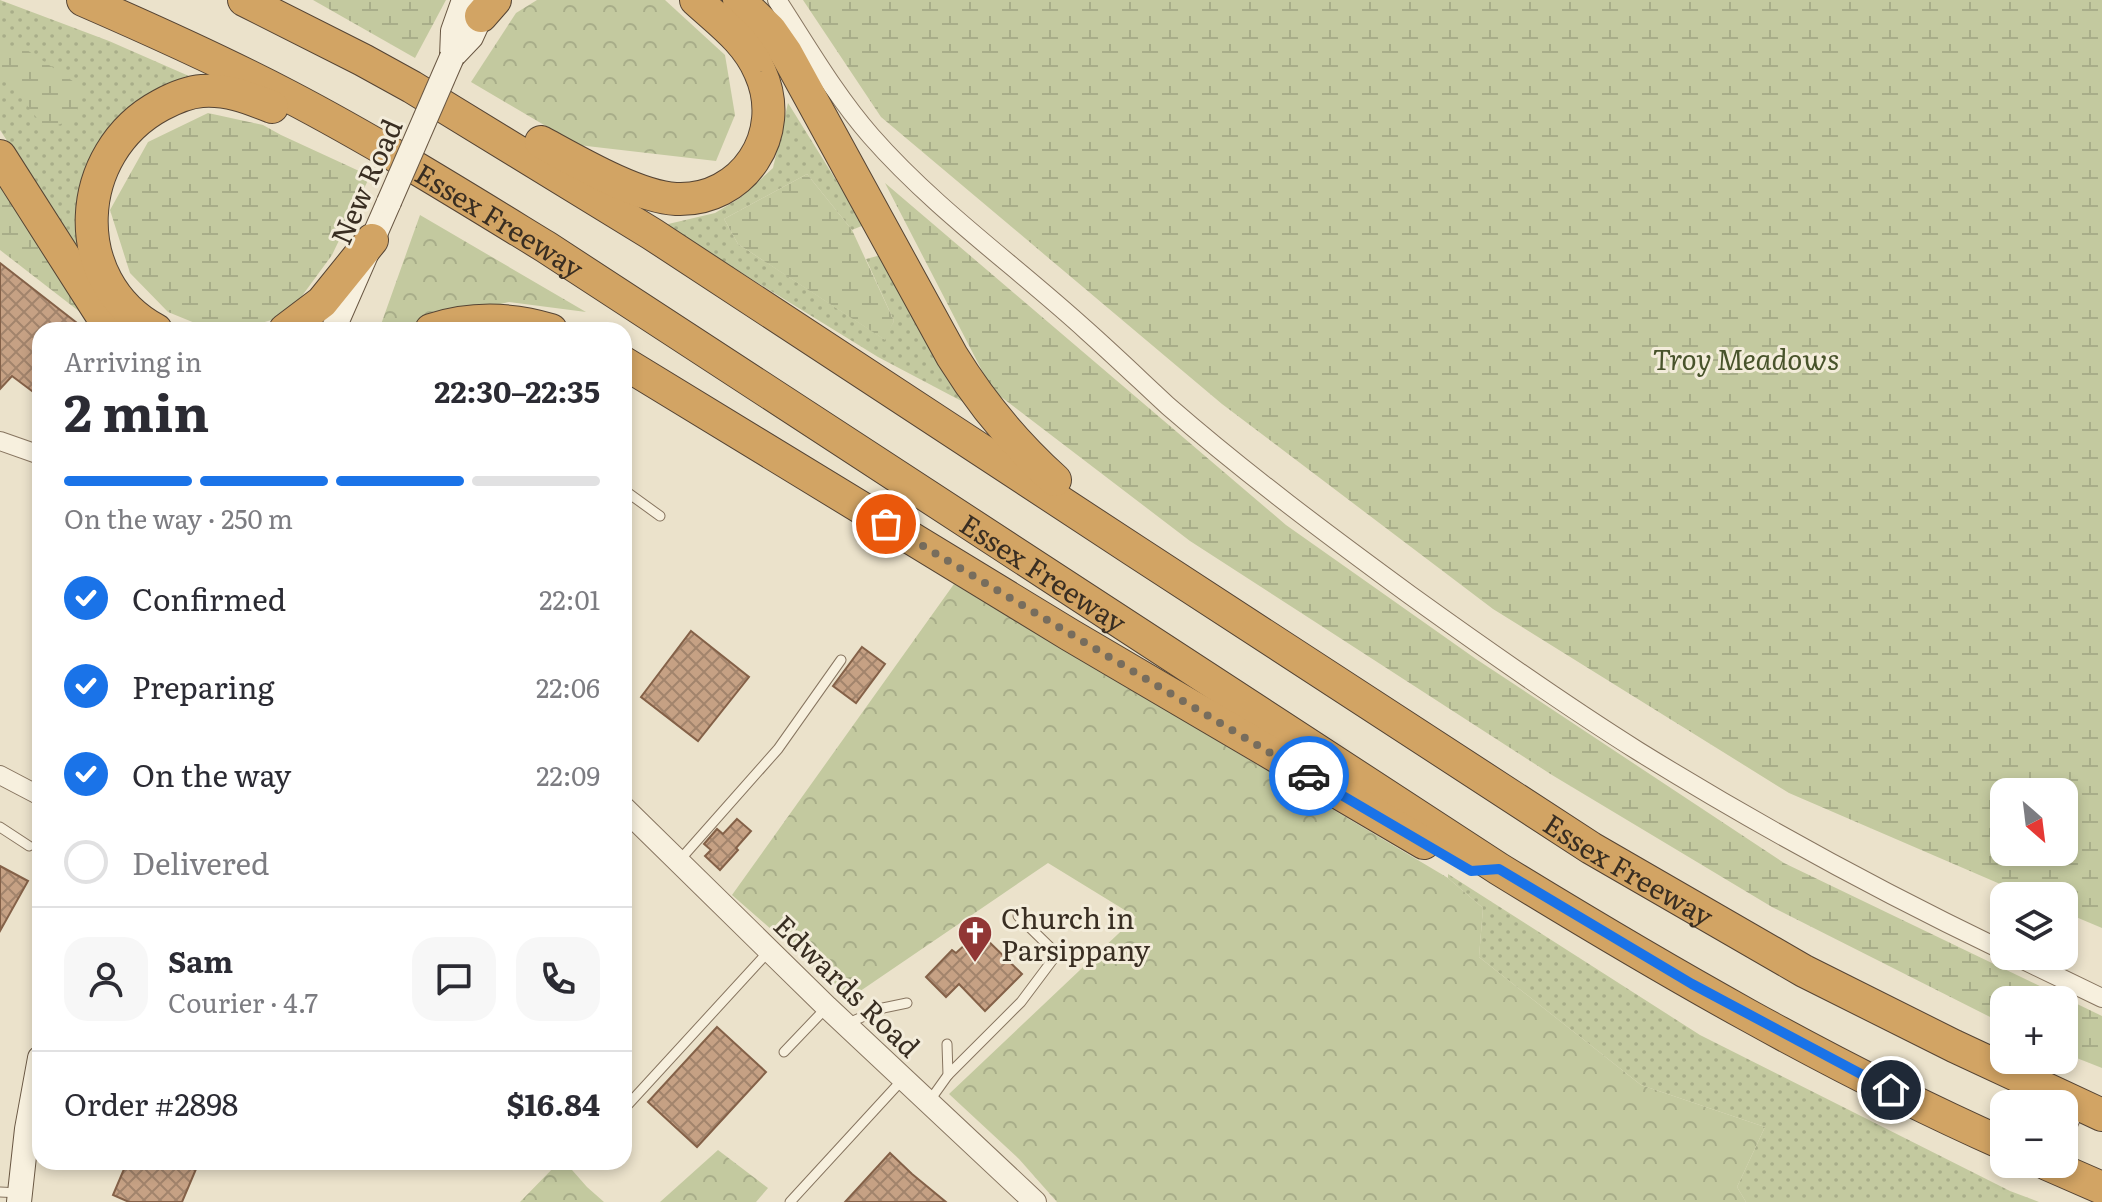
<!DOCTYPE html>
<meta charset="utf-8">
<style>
:root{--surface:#fff;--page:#f7f7f7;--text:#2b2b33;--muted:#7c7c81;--line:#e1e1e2;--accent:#1a73e8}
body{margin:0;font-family:Literata,serif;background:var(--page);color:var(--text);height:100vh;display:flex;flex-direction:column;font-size:30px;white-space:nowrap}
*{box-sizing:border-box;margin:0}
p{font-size:26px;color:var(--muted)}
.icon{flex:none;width:44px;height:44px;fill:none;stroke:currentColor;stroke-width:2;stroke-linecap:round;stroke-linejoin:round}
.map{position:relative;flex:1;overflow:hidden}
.sheet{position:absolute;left:32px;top:322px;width:600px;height:848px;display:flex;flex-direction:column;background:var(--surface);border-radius:24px;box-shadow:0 4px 12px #0003}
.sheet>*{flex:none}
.needle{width:52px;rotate:152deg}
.fabs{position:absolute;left:1990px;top:778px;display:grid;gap:16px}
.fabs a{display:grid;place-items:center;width:88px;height:88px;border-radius:16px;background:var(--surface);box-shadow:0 4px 12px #0003;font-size:40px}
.pin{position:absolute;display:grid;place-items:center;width:68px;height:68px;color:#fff;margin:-34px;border:4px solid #fff;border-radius:50%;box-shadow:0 2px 8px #0007}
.courier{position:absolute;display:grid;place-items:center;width:80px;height:80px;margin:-40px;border:6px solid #1a73e8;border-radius:50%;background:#fff;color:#222;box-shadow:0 2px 10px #0007}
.headline em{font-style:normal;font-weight:700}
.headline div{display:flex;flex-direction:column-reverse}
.headline{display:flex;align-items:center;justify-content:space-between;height:136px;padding:0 32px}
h1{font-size:52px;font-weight:700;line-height:60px}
.bar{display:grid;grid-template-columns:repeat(4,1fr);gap:12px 8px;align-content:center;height:96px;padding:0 32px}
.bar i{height:10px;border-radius:6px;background:var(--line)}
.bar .on{background:var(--accent)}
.bar p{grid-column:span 4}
.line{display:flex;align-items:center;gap:20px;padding:0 32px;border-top:2px solid var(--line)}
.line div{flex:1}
.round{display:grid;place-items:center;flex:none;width:84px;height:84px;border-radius:24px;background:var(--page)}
ol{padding:0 32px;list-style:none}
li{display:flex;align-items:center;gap:24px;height:88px}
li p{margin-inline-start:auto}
li .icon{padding:8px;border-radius:50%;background:var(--accent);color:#fff;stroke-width:4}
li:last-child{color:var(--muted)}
li i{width:44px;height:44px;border:4px solid var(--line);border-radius:50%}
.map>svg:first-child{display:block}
</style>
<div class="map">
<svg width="2102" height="1202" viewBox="0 0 2102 1202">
<defs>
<pattern id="grass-dots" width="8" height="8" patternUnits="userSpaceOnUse" patternTransform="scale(2)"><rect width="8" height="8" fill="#c3c99f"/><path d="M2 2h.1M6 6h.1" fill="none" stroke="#a8ad89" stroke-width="1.8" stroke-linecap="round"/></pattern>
<pattern id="forest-crowns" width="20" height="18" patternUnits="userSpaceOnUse" patternTransform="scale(2)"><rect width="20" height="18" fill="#c3c99f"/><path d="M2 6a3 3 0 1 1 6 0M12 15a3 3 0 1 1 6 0" fill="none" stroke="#a8ad89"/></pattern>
<pattern id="wetland-marsh" width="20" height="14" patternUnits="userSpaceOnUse" patternTransform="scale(2)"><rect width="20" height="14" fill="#c3c99f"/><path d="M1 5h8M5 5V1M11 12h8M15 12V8" fill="none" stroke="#a8ad89"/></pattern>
<pattern id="building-cross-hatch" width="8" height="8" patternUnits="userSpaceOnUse" patternTransform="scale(2)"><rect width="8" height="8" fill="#c6a184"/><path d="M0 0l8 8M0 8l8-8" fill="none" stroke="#a2846c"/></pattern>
</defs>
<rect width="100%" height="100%" fill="#ebe2cb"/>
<g fill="url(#grass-dots)">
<path d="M0 0 109 41 198 80 150 98 103 136 85 181 82 254 0 130Z"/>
<path d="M788 103 864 225 852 230 807 174 724 219 738 244 884 339 894 321 866 259 881 255 969 405 878 357 664 225 715 213 740 198 773 168Z"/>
<path d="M1448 874 1700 1035 2010 1191 2039 1202H1746L1737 1187 1765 1127 1641 1085 1479 957 1483 908 1448 878Z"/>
</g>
<g fill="url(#forest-crowns)">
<path d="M537 0H665L725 55 735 115 716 161 578 145 471 82 516 13Z"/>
<path d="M420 215 586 312 509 302 389 330H379Z"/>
<path d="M954 584 1448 878 1483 908 1479 957 1641 1085 1765 1127 1737 1187 1746 1202H1057L1019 1159 949 1094 1136 917 1048 863 850 998 732 895Z"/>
<path d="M718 1150 768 1188 756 1202H660Z"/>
<path d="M559 1162H565L587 1187 604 1202H520Z"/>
</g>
<g fill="url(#wetland-marsh)" fill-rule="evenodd">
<path d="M313 0H446L415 58Z"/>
<path d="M803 0H2102V928L2064 912V896H2028L1789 793 1493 609 1222 404 881 117ZM2064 792V852H2004V792Z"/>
<path d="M0 46 27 50 80 86 76 119 45 129 0 69Z"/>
<path d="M208 113 263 125 281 135 370 176 332 255 288 315 238 330H212L168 312 130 273 110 210 148 142Z"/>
<path d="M807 174 852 230 894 321 885 340 738 244 724 219Z"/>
<path d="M885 183 1286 525 1476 659 1784 863 2102 1016V1068L2064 1053V1000H2004V1024L1772 907 1552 775 1190 541 992 390Z"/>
<path d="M0 186 89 319 0 250Z"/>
</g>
<g fill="url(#building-cross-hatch)" stroke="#846148" stroke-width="2">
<path d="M0 263 86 330H40V397L12 376 0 389Z"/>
<path d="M691 631 749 677 698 741 641 697Z"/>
<path d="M862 647 885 664 856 703 833 686Z"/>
<path d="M737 819 751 831 736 848 738 850 720 870 705 856 711 850 704 844 717 829 723 834Z"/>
<path d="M0 866 28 881 0 931Z"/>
<path d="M979 932 1022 974 985 1011 959 984 946 997 926 977 952 950 956 953Z"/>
<path d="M717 1027 766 1072 697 1147 648 1102Z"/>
<path d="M890 1153 912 1174 946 1202H845Z"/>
<path d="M127 1162H199L182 1202H129L113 1195Z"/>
</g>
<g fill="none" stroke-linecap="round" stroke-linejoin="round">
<defs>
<g id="service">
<path d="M624 490 660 516"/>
<path d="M0 827 29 846"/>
<path d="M678 862 778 749 841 660"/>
<path d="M846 1024 883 1008 907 1003"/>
<path d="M784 1052 826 1008"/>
<path d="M948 1075 1021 1002 1057 954 1018 916"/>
<path d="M928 1103 948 1075 947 1044"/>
<path d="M624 1109 769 951"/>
<path d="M2064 1145 2079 1111"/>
<path d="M0 1192 20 1193"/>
<path d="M790 1202 903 1079"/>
</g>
<g id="minor">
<path d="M777 0C807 46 835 95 871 136 935 209 1016 266 1087 331 1115 356 1141 381 1168 406 1245 473 1328 535 1410 595 1485 649 1560 702 1638 751 1756 824 1879 891 2004 951"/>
<path d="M0 441 40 455"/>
<path d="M0 775 40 796"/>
<path d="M2015 956 2102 998"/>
</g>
<path id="tertiary" d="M624 808 827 1007 1035 1202"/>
<g id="secondary">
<path d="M452 57 471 37 487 2"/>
<path d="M452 57 453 31 464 0"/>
<path d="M333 330 389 202"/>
<path d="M19 1202 27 1129 40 1058"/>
</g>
<g id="motorway">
<path id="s1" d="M83 0C152 30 221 61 288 96 376 142 461 195 546 247L1499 869C1662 969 1829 1066 2004 1144"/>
<path id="s2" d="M244 0 363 60 412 87 652 234 1135 551 1591 848 1804 971 1954 1046 2102 1115"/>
<path d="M739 0 770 30 786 53 952 356C981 403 1014 443 1055 480"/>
<path d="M481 16 495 0"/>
<path d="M541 142C576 161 637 197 676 199 743 202 788 134 760 72 747 41 720 22 696 0"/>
<path d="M0 156 111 330"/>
<path d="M156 330C66 281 73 152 161 105 174 98 188 92 202 91 227 89 249 98 272 107"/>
<path d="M285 330 322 302 372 240"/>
<path d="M431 330C471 317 511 318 551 330"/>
<path d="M624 363 1070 635 1424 843"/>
<path d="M2047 1164 2102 1188"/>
</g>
</defs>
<use href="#service" stroke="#877560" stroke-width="11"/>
<use href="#minor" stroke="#877560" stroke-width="20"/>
<use href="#tertiary" stroke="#877560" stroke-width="24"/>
<use href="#secondary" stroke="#695743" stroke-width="26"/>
<use href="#motorway" stroke="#554434" stroke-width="34"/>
<use href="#service" stroke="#f7f0de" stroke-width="9"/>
<use href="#minor" stroke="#f7f0de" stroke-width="18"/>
<use href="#tertiary" stroke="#f7f0de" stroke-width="22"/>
<use href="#secondary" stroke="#f7f0de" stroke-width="24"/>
<use href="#motorway" stroke="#d2a464" stroke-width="32"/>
<defs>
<path id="secondary-bridge" d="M389 202 452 57"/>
</defs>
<use href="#secondary-bridge" stroke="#695743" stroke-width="26" stroke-linecap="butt"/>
<use href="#secondary-bridge" stroke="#f7f0de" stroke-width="24"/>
</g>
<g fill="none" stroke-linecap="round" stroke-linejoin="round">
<path stroke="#776d5d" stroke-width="8" stroke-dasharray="0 14.4" d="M886 524 1309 776"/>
<path stroke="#1a73e8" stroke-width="10" d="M1309 776 1471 871 1499 869 1692 984 1891 1090"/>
</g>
<defs>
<symbol id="church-pin" viewBox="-11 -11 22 30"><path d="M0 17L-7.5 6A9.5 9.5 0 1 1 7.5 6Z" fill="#913635" stroke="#f3ecda"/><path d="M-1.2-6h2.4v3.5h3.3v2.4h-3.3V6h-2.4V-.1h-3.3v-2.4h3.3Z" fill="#fff"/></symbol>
</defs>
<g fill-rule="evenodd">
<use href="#church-pin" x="955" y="913" width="40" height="54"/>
</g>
<g text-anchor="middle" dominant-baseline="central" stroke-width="6" stroke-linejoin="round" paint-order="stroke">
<g font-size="28" fill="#392e22" stroke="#f3ecda">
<text transform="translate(365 181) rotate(-66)">New Road</text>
<text stroke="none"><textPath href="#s1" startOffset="472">Essex Freeway</textPath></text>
<text stroke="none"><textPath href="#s1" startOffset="1120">Essex Freeway</textPath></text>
<text stroke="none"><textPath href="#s2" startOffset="1636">Essex Freeway</textPath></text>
<text transform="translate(848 985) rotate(44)">Edwards Road</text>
</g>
<g font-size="28" font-style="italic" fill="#48532b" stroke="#f3ecda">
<text x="1746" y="358">Troy Meadows</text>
</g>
<g font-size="28" fill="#392e22" stroke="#f3ecda" text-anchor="start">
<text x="1001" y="917">Church in<tspan x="1001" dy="32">Parsippany</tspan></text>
</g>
</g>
</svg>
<div class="fabs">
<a><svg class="needle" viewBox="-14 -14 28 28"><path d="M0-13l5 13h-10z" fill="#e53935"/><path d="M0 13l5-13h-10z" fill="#7c7c81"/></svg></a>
<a><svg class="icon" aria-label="layers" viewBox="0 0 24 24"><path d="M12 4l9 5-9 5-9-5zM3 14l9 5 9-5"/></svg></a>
<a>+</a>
<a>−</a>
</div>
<div class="pin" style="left:886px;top:524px;background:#ea580c"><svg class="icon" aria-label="bag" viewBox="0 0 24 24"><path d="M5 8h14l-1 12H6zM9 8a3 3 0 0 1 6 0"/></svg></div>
<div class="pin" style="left:1891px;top:1090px;background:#1f2937"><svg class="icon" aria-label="home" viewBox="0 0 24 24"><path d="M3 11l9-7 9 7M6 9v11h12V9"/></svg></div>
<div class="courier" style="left:1309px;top:776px"><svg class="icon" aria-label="car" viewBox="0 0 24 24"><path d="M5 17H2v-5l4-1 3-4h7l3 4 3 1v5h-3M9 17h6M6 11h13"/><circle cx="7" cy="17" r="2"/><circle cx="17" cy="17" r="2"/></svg></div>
<section class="sheet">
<div class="headline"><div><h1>2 min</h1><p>Arriving in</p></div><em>22:30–22:35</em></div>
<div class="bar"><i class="on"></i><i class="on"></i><i class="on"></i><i></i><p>On the way · 250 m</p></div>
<ol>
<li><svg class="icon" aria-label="check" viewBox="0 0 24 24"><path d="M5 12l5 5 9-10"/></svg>Confirmed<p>22:01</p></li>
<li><svg class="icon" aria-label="check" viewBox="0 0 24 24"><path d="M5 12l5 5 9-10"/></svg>Preparing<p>22:06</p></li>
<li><svg class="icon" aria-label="check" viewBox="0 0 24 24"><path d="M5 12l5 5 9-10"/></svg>On the way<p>22:09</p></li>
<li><i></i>Delivered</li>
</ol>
<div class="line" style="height:144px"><a class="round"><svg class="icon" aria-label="person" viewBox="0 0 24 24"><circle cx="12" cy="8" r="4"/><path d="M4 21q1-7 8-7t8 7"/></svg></a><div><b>Sam</b><p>Courier · 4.7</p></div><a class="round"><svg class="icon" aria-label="chat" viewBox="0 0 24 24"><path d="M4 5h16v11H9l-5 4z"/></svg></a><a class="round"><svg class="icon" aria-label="phone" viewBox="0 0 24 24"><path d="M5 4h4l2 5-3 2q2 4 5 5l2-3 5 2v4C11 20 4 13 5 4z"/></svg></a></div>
<div class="line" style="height:104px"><div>Order #2898</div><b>$16.84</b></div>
</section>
</div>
